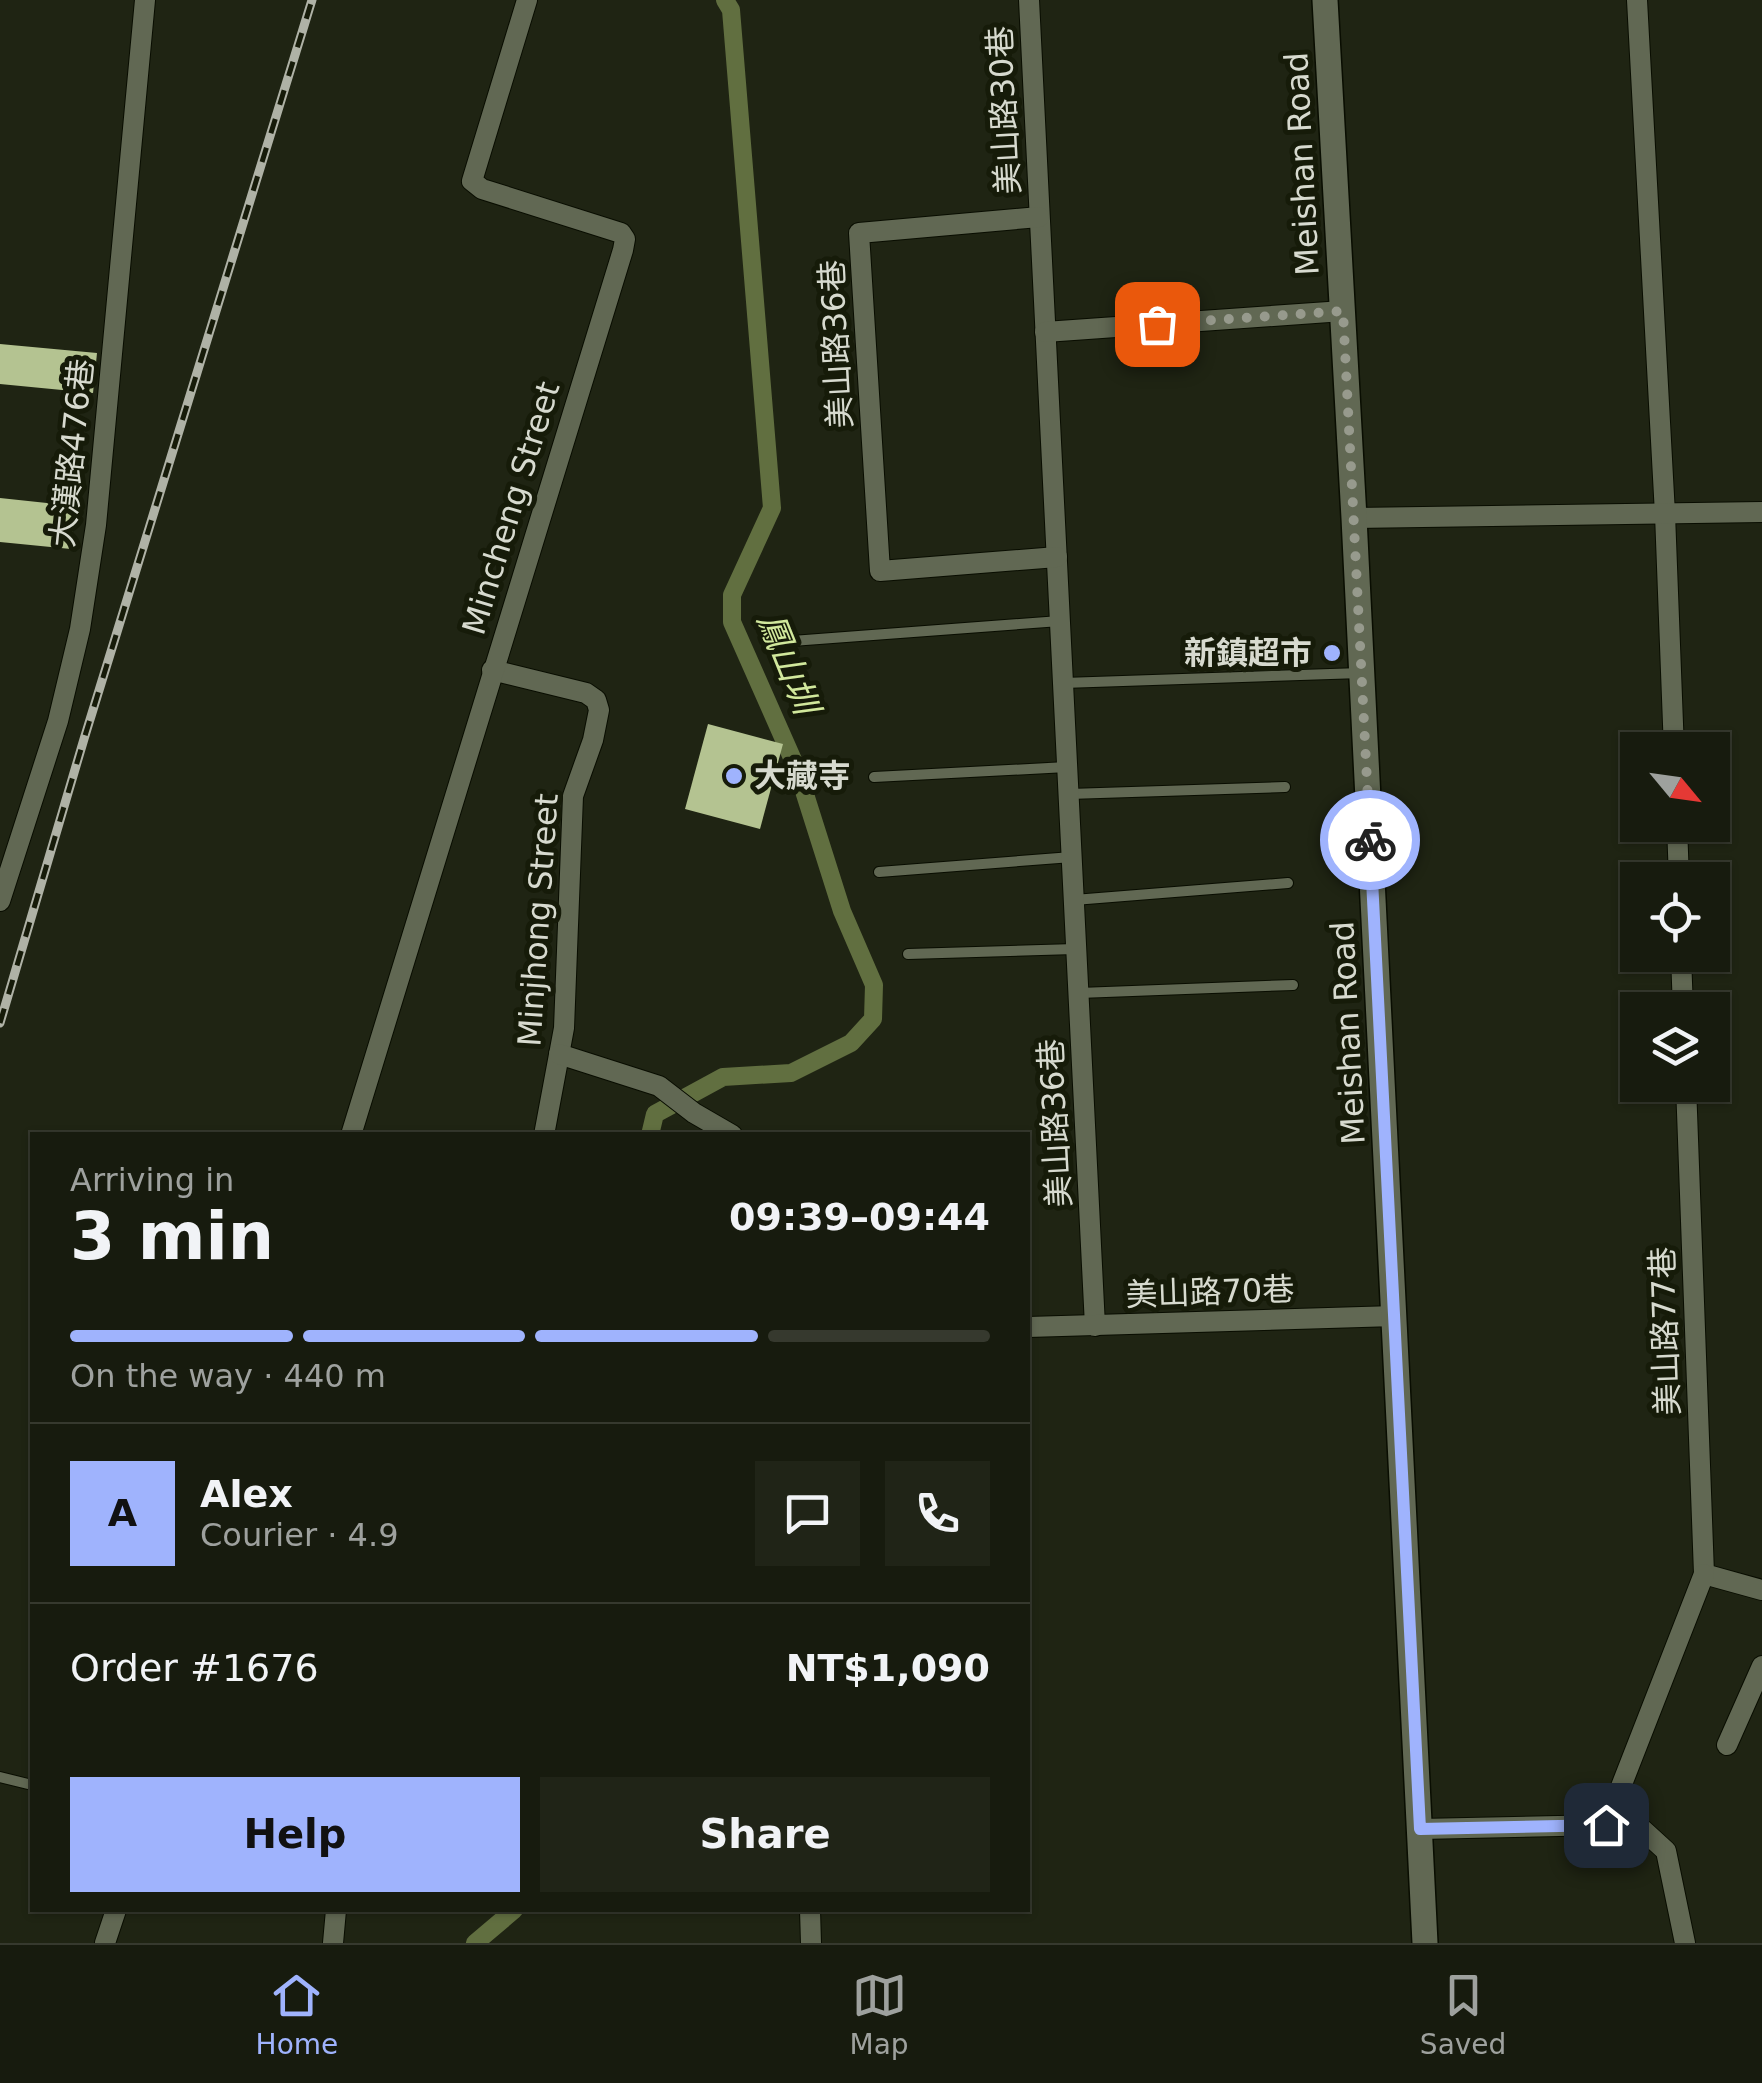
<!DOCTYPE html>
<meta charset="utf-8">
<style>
:root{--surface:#171b0e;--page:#202417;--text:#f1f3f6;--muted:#9ea19e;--line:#36392e;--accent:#9fb3fd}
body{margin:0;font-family:"DejaVu Sans","Noto Sans TC",sans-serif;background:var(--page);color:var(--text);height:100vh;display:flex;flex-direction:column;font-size:38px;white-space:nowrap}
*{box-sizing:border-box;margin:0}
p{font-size:32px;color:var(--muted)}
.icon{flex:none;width:55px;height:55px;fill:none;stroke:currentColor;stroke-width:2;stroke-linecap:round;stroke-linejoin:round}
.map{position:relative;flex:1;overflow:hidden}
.drawer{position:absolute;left:30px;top:1132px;width:1000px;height:780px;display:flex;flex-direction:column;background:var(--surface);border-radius:0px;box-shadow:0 2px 8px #0004,0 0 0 2px var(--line)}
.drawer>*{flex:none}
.needle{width:65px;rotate:119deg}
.buttons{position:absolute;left:1620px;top:732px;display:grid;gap:20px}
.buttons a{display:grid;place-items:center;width:110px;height:110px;border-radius:0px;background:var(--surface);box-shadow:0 2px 8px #0004,0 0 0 2px var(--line);font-size:50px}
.pin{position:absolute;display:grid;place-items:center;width:85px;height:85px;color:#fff;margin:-42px;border-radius:20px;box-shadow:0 5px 15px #0006}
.courier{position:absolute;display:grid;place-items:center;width:100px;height:100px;margin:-50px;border:8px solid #9fb3fd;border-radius:50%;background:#fff;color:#222;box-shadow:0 2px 12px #0007}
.summary em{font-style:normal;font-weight:700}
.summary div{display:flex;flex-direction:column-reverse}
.summary{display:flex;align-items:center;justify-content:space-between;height:170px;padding:0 40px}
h1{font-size:65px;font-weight:700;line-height:75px}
.bar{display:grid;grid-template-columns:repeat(4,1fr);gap:15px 10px;align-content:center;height:120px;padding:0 40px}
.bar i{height:12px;border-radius:8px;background:var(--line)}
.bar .active{background:var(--accent)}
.bar p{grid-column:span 4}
.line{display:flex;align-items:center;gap:25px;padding:0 40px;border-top:2px solid var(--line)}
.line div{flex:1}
.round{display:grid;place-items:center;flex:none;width:105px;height:105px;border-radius:0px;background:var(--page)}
.cta{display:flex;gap:20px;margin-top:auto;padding:20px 40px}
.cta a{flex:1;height:115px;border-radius:0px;background:var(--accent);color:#111;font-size:40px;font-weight:700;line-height:115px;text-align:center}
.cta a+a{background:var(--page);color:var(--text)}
.tabs{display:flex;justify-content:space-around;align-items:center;height:140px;border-top:2px solid var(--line);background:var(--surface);font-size:28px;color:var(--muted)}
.tabs a{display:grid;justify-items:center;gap:5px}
.tabs .active{color:var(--accent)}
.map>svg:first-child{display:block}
</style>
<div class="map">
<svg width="1762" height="1943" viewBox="0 0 1762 1943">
<rect width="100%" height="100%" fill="#1f2413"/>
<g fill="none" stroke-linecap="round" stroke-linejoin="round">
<g stroke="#616f40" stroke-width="18">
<path d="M650 1135 655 1114 723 1077 791 1073 851 1043 873 1019 874 985 842 911 797 769 732 622V595L772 508 731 10 725 0"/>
<path d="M475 1943 514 1910"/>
</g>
</g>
<g fill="#b4c391">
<path d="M0 344 97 353 93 393 0 384Z"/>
<path d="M0 498 75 506 71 549 0 542Z"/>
<path d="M708 724 783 744 760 829 685 809Z"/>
</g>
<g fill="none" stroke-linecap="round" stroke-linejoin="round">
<defs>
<g id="lane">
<path d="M792 641 1060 621"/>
<path d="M1063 683 1361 673"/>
<path d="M874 777 1067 767"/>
<path d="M1069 794 1285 787"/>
<path d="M879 872 1072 857"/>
<path d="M1074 900 1288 883"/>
<path d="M908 954 1075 949"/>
<path d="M1079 993 1293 985"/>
<path d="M0 1777 32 1785"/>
</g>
<g id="street">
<path d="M1029 0 1095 1326"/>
<path d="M1637 0 1665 514 1674 750"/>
<path d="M1039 217 859 233 880 571 1057 557"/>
<path d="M1045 332 1343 311"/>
<path d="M1354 518 1762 512"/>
<path d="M492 670 586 693 596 700 599 710 593 740 573 796 564 1028 544 1135"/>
<path d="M1677 825 1679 880"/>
<path d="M0 901 58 721 80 629 96 525 145 0"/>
<path d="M1681 955 1683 1010"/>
<path d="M559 1054 659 1086 694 1113 732 1135"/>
<path d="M1686 1085 1704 1574 1762 1590"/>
<path d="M351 1135 623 250 625 239 621 233 482 189 472 181 527 0"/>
<path d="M1028 1327 1395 1316"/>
<path d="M1727 1745 1762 1666"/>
<path d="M1606 1825 1643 1830 1666 1851 1685 1943"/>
<path d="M1420 1829 1606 1825 1704 1574"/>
<path d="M810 1910 811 1943"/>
<path d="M105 1943 116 1910"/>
<path d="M333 1943 336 1910"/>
</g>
<path id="secondary" d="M1325 0 1354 518 1425 1943"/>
</defs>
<use href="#lane" stroke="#090d01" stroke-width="12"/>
<use href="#street" stroke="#090d01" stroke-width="22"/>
<use href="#secondary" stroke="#090d01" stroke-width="28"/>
<use href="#lane" stroke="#616853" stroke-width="10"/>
<use href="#street" stroke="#616853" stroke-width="20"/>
<use href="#secondary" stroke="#616853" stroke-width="25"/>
<defs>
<path id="rail" d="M0 1023 84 739 312 0"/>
</defs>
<use href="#rail" stroke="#afb2a6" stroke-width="9"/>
<use href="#rail" stroke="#161b09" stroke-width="5" stroke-dasharray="15" stroke-linecap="butt"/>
</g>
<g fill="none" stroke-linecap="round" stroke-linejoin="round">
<path stroke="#979a8d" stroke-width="10" stroke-dasharray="0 18" d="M1157 324 1343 311 1370 840"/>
<path stroke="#9fb3fd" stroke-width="12" d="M1370 840 1420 1829 1606 1825"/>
</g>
<g fill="#9fb3fd" stroke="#161b09" stroke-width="4">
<circle cx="1332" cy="653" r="10"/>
<circle cx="734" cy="776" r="10"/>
</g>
<g text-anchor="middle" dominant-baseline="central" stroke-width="10" stroke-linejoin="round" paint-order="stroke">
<g font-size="32" fill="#d7dacf" stroke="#161b09">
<text transform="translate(1004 110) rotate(-93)">美山路30巷</text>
<text transform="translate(1302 164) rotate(-93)">Meishan Road</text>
<text transform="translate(836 344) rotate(-93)">美山路36巷</text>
<text transform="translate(72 453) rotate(-84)">大漢路476巷</text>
<text transform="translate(511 508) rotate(-73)">Mincheng Street</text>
<text transform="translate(538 920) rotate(-86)">Minjhong Street</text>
<text transform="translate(1348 1033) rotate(-93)">Meishan Road</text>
<text transform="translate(1055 1123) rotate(-93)">美山路36巷</text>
<text transform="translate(1210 1292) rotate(-2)">美山路70巷</text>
<text transform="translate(1665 1331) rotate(-92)">美山路77巷</text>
</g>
<g font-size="32" font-weight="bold" fill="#d7dacf" stroke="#161b09" text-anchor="end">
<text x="1312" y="653">新鎮超市</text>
<text x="754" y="776" text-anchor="start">大藏寺</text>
</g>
<g font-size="35" font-style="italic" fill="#d1e89c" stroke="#161b09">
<text transform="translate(788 663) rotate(68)">鳳山圳</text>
</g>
</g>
</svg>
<div class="buttons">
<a><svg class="needle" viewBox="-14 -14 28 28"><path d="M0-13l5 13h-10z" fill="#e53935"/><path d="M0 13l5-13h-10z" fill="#9ea19e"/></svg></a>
<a><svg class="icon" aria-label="locate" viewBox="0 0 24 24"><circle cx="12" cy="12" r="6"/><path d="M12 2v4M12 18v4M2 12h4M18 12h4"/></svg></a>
<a><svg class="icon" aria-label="layers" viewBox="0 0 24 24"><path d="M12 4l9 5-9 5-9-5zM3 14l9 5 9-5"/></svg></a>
</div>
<div class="pin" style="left:1157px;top:324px;background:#ea580c"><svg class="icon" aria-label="bag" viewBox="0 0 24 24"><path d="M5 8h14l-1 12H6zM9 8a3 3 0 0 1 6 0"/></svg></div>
<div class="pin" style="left:1606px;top:1825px;background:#1f2937"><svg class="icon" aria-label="home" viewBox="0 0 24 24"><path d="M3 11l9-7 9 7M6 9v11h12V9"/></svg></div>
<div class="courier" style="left:1370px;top:840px"><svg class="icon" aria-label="bike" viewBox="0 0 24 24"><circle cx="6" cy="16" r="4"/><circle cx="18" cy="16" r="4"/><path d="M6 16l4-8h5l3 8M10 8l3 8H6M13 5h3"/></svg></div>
<section class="drawer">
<div class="summary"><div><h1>3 min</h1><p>Arriving in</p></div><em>09:39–09:44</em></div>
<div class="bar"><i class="active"></i><i class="active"></i><i class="active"></i><i></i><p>On the way · 440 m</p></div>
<div class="line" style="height:180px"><b class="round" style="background:var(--accent);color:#111">A</b><div><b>Alex</b><p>Courier · 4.9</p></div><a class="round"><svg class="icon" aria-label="chat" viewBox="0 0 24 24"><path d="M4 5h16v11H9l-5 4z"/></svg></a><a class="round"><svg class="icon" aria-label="phone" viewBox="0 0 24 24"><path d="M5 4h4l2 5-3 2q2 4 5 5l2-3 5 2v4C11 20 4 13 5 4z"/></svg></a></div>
<div class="line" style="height:130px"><div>Order #1676</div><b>NT$1,090</b></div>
<div class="cta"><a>Help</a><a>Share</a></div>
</section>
</div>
<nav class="tabs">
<a class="active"><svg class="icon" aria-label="home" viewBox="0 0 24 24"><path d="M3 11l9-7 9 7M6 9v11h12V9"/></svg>Home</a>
<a><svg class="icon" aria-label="map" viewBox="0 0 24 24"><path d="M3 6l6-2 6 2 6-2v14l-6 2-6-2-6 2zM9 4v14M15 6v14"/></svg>Map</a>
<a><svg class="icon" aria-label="saved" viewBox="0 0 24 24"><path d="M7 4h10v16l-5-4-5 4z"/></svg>Saved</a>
</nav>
